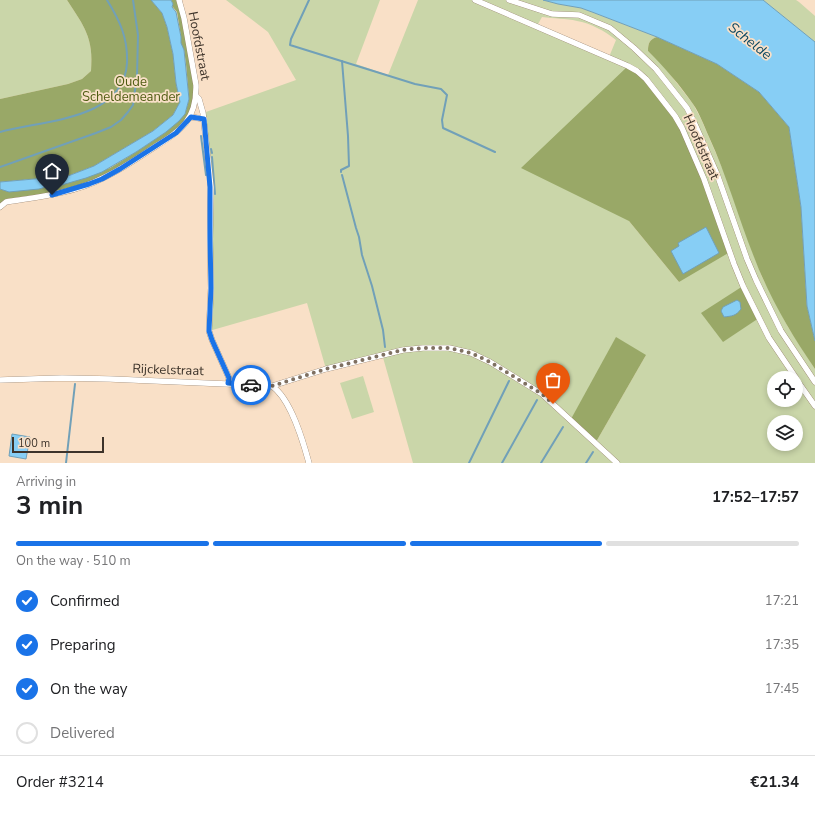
<!DOCTYPE html>
<meta charset="utf-8">
<style>
:root{--surface:#fff;--page:#f2f2f2;--text:#202124;--muted:#757577;--line:#e0e0e0;--accent:#1a73e8}
body{margin:0;font-family:"Nunito Sans",sans-serif;background:var(--page);color:var(--text);height:100vh;display:flex;flex-direction:column;font-size:15px;white-space:nowrap}
*{box-sizing:border-box;margin:0}
p{font-size:13px;color:var(--muted)}
.icon{flex:none;width:22px;height:22px;fill:none;stroke:currentColor;stroke-width:2;stroke-linecap:round;stroke-linejoin:round}
.map{position:relative;height:463px;overflow:hidden}
.sheet{display:flex;flex-direction:column;background:var(--surface);flex:1}
.sheet>*{flex:none}
.controls{position:absolute;left:767px;top:371px;display:grid;gap:8px}
.controls a{display:grid;place-items:center;width:36px;height:36px;border-radius:50%;background:var(--surface);box-shadow:0 2px 6px #0003;font-size:20px}
.scale{position:absolute;left:12px;bottom:10px;width:92px;box-sizing:border-box;padding-left:4px;border:2px solid #3d332a;border-top:0;font-size:11px;line-height:14px;white-space:nowrap;color:#3d332a;-webkit-text-stroke:3px #f9e0c7;paint-order:stroke}
.pin{position:absolute;display:grid;place-items:center;width:34px;height:34px;color:#fff;margin:-41px -17px;border-radius:50% 50% 50% 0;rotate:-45deg;box-shadow:0 0 4px #0007}
.pin .icon{rotate:45deg}
.courier{position:absolute;display:grid;place-items:center;width:40px;height:40px;margin:-20px;border:3px solid #1a73e8;border-radius:50%;background:#fff;color:#222;box-shadow:0 1px 5px #0007}
.headline em{font-style:normal;font-weight:700}
.headline div{display:flex;flex-direction:column-reverse}
.headline{display:flex;align-items:center;justify-content:space-between;height:68px;padding:0 16px}
h1{font-size:26px;font-weight:700;line-height:30px}
.bar{display:grid;grid-template-columns:repeat(4,1fr);gap:6px 4px;align-content:center;height:48px;padding:0 16px}
.bar i{height:5px;border-radius:3px;background:var(--line)}
.bar .selected{background:var(--accent)}
.bar p{grid-column:span 4}
.line{display:flex;align-items:center;gap:10px;padding:0 16px;border-top:1px solid var(--line)}
.line div{flex:1}
ol{padding:0 16px;list-style:none}
li{display:flex;align-items:center;gap:12px;height:44px}
li p{margin-inline-start:auto}
li .icon{padding:4px;border-radius:50%;background:var(--accent);color:#fff;stroke-width:4}
li:last-child{color:var(--muted)}
li i{width:22px;height:22px;border:2px solid var(--line);border-radius:50%}
.map>svg:first-child{display:block}
</style>
<div class="map">
<svg width="815" height="463" viewBox="0 0 815 463">
<rect width="100%" height="100%" fill="#f9e0c7"/>
<g fill="#cad6a9" fill-rule="evenodd">
<path d="M0 0H67C84 26 94 38 91 71L82 79 68 84 0 99Z"/>
<path d="M226 0H380L356 64 388 75 418 0H543L558 4 581 8 657 37C650 39 648 43 648 51L662 64 693 104 701 119 724 172 754 256 762 277 788 327 815 369V463H413L382 354 326 369 307 303 209 331 211 187 203 113 296 80 268 32ZM542 17C554 19 566 18 577 21 590 23 605 31 616 40L609 57 537 26ZM704 179 679 282 629 221ZM646 355 596 442 571 419ZM774 378H796V400H774ZM774 422H796V444H774Z"/>
<path d="M763 0H796L799 2 815 16V42Z"/>
<path d="M363 376 374 412 352 419 340 383Z"/>
</g>
<g fill="#99a867">
<path d="M67 0H151L162 13 167 27 173 54 176 83 180 102 173 115 153 131 94 166 68 176 0 182V99L68 84 82 79 91 71C94 38 84 26 67 0Z"/>
<path d="M171 0H179L196 96 184 126 120 169 70 190 6 199 0 204V189L5 190 48 187 110 168 136 152 166 132 185 114 189 99 186 64 184 50 180 43 181 37 177 12 172 6 173 4Z"/>
<path d="M657 37 717 64 759 92 789 127 801 207 807 306 815 341V369C791 334 769 297 754 257 738 217 727 176 709 137 704 126 700 114 693 104 680 85 664 67 648 51 648 43 650 39 657 37Z"/>
<path d="M628 66 637 71 682 128 730 252 679 282 629 221 521 168Z"/>
<path d="M743 286 759 318 723 342 701 313Z"/>
<path d="M616 337 646 355 596 442 571 419Z"/>
</g>
<g fill="#87cef5" stroke="#71a0b8">
<path d="M151 0H171L173 4 172 7 176 12 181 37V43L184 50 189 99 185 114 179 121 166 132 136 152 102 172 86 178 58 186 53 185 39 189 9 192 0 189V182L68 176 94 166 153 131 173 115 180 102 176 83 173 54 167 27 162 13Z"/>
<path d="M543 0H763L815 42V341L807 306 801 207 789 127 759 92 717 64 657 37 592 12 581 8 558 4Z"/>
<path d="M706 227 719 253 683 274 671 251 679 246 678 243Z"/>
<path d="M737 300 740 302 741 309C736 316 732 316 724 317L721 311 723 307Z"/>
<path d="M12 434 30 437 26 459 9 456Z"/>
</g>
<g fill="none" stroke-linecap="round" stroke-linejoin="round">
<g stroke="#71a0b8" stroke-width="2">
<path d="M309 0 291 39 290 45 415 84 441 89 447 95 442 120 443 128 495 152"/>
<path d="M0 132C41 120 124 121 127 63 128 38 120 21 107 0"/>
<path d="M201 136 206 175"/>
<path d="M211 149 212 153"/>
<path d="M212 157 215 194"/>
<path d="M0 167 96 133 111 127 121 120 128 112 133 105 137 75 138 35 133 0"/>
<path d="M341 172V170L349 166 348 136 342 61"/>
<path d="M342 175 356 228 359 237 362 255 372 286 383 330 385 347"/>
<path d="M66 463 75 384"/>
<path d="M469 463 509 381"/>
<path d="M502 463 537 400"/>
<path d="M541 463 563 427"/>
<path d="M586 463 593 452"/>
</g>
<defs>
<g id="street">
<path d="M475 0 628 66 637 71 646 79 675 116 682 128 704 179 734 264 743 286 769 338 796 378"/>
<path d="M509 0 552 14 579 15 610 28 634 48 656 69 687 108 694 122 717 174 747 259 756 280 781 331 815 382"/>
<path d="M196 96 199 99 203 113 211 187 210 239 211 288 209 331 212 340 229 378 228 383"/>
<path d="M191 117 204 119"/>
<path d="M0 207 6 202C39 197 74 193 103 178 120 170 135 160 150 150 178 132 197 123 196 85L184 18 179 0"/>
<path d="M796 379 815 406"/>
<path d="M0 380 62 378 110 379 272 386C291 399 303 441 309 463"/>
<path d="M272 386 326 369 403 350 423 348H449L471 353 490 362 542 394 617 463"/>
</g>
</defs>
<use href="#street" stroke="#8d7660" stroke-width="6"/>
<use href="#street" stroke="#fff" stroke-width="5.5"/>
</g>
<g fill="none" stroke-linecap="round" stroke-linejoin="round">
<path stroke="#7f7061" stroke-width="4" stroke-dasharray="0 7.2" d="M251 385 272 386 326 369 402 350 423 348H449L471 353 490 362 542 394 553 404"/>
<path stroke="#1a73e8" stroke-width="5" d="M52 195 89 184 102 179 120 169 176 133 191 117 204 119 210 187V239L211 288 209 331 212 340 229 378 228 383 251 385"/>
</g>
<g text-anchor="middle" dominant-baseline="central" stroke-width="3.5" stroke-linejoin="round" paint-order="stroke">
<g font-size="13" fill="#3d332a" stroke="#f9e0c7">
<text transform="translate(199 46) rotate(79)">Hoofdstraat</text>
<text transform="translate(701 147) rotate(66)">Hoofdstraat</text>
<text transform="translate(168 370) rotate(2)">Rijckelstraat</text>
</g>
<g font-size="13" fill="#4f5c12" stroke="#f9e0c7">
<text x="131" y="82">Oude<tspan x="131" dy="15">Scheldemeander</tspan></text>
</g>
<g font-size="14" font-style="italic" fill="#0b4761" stroke="#f9e0c7">
<text transform="translate(750 41) rotate(38)">Schelde</text>
</g>
</g>
</svg>
<div class="controls">
<a><svg class="icon" aria-label="locate" viewBox="0 0 24 24"><circle cx="12" cy="12" r="6"/><path d="M12 2v4M12 18v4M2 12h4M18 12h4"/></svg></a>
<a><svg class="icon" aria-label="layers" viewBox="0 0 24 24"><path d="M12 4l9 5-9 5-9-5zM3 14l9 5 9-5"/></svg></a>
</div>
<div class="scale">100 m</div>
<div class="pin" style="left:553px;top:404px;background:#ea580c"><svg class="icon" aria-label="bag" viewBox="0 0 24 24"><path d="M5 8h14l-1 12H6zM9 8a3 3 0 0 1 6 0"/></svg></div>
<div class="pin" style="left:52px;top:195px;background:#1f2937"><svg class="icon" aria-label="home" viewBox="0 0 24 24"><path d="M3 11l9-7 9 7M6 9v11h12V9"/></svg></div>
<div class="courier" style="left:251px;top:385px"><svg class="icon" aria-label="car" viewBox="0 0 24 24"><path d="M5 17H2v-5l4-1 3-4h7l3 4 3 1v5h-3M9 17h6M6 11h13"/><circle cx="7" cy="17" r="2"/><circle cx="17" cy="17" r="2"/></svg></div>
</div>
<section class="sheet">
<div class="headline"><div><h1>3 min</h1><p>Arriving in</p></div><em>17:52–17:57</em></div>
<div class="bar"><i class="selected"></i><i class="selected"></i><i class="selected"></i><i></i><p>On the way · 510 m</p></div>
<ol>
<li><svg class="icon" aria-label="check" viewBox="0 0 24 24"><path d="M5 12l5 5 9-10"/></svg>Confirmed<p>17:21</p></li>
<li><svg class="icon" aria-label="check" viewBox="0 0 24 24"><path d="M5 12l5 5 9-10"/></svg>Preparing<p>17:35</p></li>
<li><svg class="icon" aria-label="check" viewBox="0 0 24 24"><path d="M5 12l5 5 9-10"/></svg>On the way<p>17:45</p></li>
<li><i></i>Delivered</li>
</ol>
<div class="line" style="height:52px"><div>Order #3214</div><b>€21.34</b></div>
</section>
